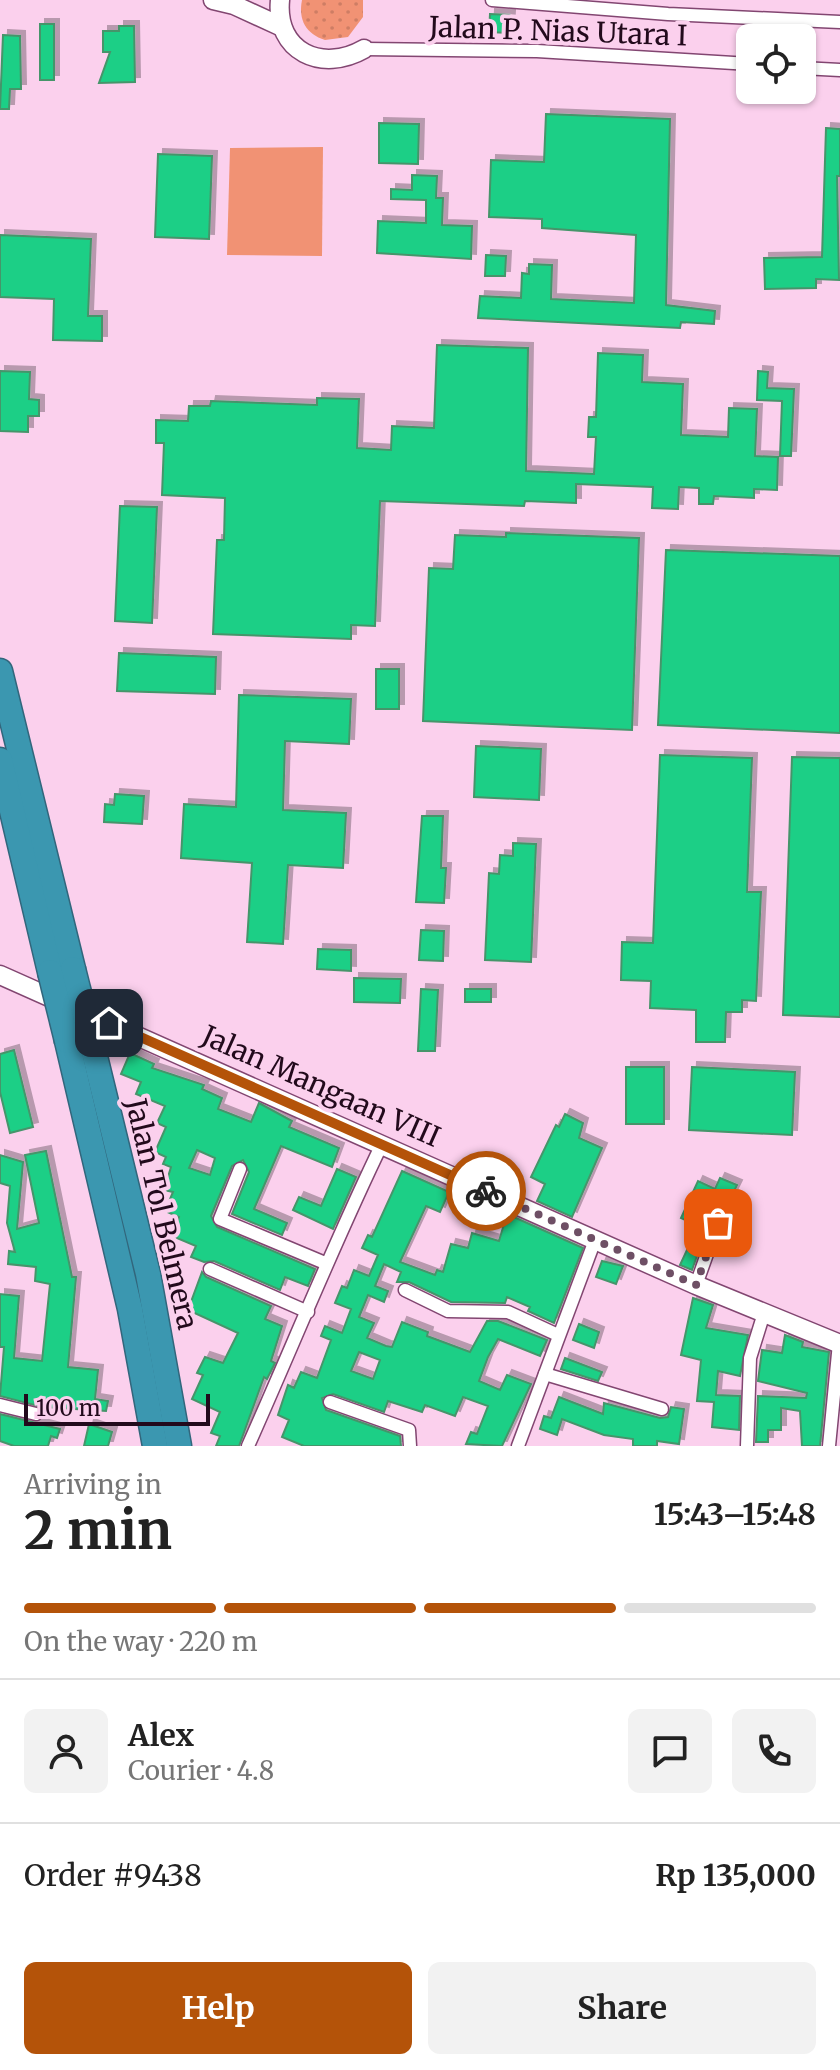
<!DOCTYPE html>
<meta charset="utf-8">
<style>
:root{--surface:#fff;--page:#f2f2f2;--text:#222;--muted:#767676;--line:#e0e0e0;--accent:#b45309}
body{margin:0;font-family:Merriweather,serif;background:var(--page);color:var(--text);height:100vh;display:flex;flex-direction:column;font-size:30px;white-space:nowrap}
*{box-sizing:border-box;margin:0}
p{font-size:26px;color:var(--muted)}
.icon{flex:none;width:44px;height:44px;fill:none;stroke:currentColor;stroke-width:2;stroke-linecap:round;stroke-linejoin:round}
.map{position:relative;height:1446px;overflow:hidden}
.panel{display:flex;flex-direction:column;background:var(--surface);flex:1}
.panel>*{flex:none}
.buttons{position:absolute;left:736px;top:24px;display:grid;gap:16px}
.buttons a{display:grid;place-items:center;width:80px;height:80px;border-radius:12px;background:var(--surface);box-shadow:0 2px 6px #0004;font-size:40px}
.scale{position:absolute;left:24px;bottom:20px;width:186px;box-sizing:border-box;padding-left:8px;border:4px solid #220a1c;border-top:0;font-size:22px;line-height:28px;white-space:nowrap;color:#220a1c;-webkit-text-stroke:6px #fbd0ed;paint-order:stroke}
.pin{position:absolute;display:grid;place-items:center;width:68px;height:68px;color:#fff;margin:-34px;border-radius:16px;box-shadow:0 4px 12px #0006}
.courier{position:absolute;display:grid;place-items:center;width:80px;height:80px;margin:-40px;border:6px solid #b45309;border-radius:50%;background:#fff;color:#222;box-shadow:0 2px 10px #0007}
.head em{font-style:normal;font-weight:700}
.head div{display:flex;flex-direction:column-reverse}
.head{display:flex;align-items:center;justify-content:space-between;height:136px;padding:0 24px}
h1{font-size:52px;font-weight:700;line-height:60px}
.bar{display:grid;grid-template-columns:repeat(4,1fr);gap:12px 8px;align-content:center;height:96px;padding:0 24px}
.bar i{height:10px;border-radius:6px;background:var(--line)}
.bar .current{background:var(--accent)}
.bar p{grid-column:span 4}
.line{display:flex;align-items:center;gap:20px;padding:0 24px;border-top:2px solid var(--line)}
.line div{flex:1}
.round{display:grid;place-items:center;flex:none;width:84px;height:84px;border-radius:12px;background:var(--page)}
.primary-button{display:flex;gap:16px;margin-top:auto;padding:16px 24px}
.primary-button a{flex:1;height:92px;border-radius:12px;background:var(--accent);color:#fff;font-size:32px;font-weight:700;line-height:92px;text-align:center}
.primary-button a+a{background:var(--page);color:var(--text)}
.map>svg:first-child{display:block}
</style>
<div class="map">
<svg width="840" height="1446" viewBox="0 0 840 1446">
<defs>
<pattern id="park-dots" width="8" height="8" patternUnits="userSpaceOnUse" patternTransform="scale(2)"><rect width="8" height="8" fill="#f19274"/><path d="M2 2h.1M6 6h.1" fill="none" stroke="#ce7d64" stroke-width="1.8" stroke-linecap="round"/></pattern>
<filter id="shadow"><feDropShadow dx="5" dy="-5" stdDeviation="0" flood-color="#0004"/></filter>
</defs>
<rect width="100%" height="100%" fill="#fbd0ed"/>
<path fill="#f19274" d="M323 147 322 256 227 255 230 148Z"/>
<path fill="url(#park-dots)" d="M302 0H363V17L348 37 325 40C306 34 298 20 302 0Z"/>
<g fill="#1ecf86" stroke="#45956b" stroke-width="2" fill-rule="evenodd" filter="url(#shadow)">
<path d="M490 14 510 15 509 33 489 32Z"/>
<rect x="40" y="24" width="14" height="56"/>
<path d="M119 26H134L135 82 99 83 110 52H103V31H119Z"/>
<path d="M3 35 20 36 21 89H10L9 109H0Z"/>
<path d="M546 114 670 119 666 305 715 311 714 324 681 322 680 328 478 318 480 296 521 298 522 273 529 274V264L552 265 551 299 634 303 636 235 542 228V219L489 217 491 160 544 162Z"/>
<path d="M379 123 419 124 418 164 379 163Z"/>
<path d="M826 128 840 129V176H837L839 280 816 279V288L765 289 764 258 822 257Z"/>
<path d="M158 154 212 156 209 239 155 237Z"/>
<path d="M412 175 437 176 436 198H443L442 225 472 226 471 259 377 253 378 221 426 223V200L391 199V189L412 190Z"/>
<path d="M0 235 91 239 88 316H102V341L53 340 54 299 0 297Z"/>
<path d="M486 255 506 256 505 276H485Z"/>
<path d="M437 345 528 348 526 471 594 474 596 437H588L589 417H596L598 353 643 355 642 382 683 384 681 435 728 437 729 408 757 409 755 456 778 457 777 490 754 489V498L714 496 713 504H699V488L679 487 678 509 652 508 653 487 576 484V503L525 501 524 506 380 501 375 626 351 625V639L213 634 217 540H224L225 498 162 495 164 443H156V420L188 421 189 406H210L211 401 317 405V398L359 399 357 448 391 450 392 426 434 428Z"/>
<path d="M0 371 30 372 29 399 39 400V416H28V432L0 431Z"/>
<path d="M758 371 768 372 767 388 794 389 791 456H780L782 401 757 400Z"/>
<path d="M120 506 157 507 152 623 115 621Z"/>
<path d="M506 533 639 538 632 730 423 721 429 568 453 569 455 535 506 537Z"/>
<path d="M666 550 840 556V733L658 725Z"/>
<path d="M119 653 216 657 215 694 117 691Z"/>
<rect x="376" y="669" width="23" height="40"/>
<path d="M239 695 351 699 349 744 285 741 283 810 346 813 343 868 288 865 283 944 247 942 252 863 181 858 184 804 236 807Z"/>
<path d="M476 746 541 749 539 800 474 797Z"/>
<path d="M660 755 752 758 747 892H761L756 1001 742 1000V1012H726L725 1042H696V1010L650 1008 651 981 621 980 622 942 653 943Z"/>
<path d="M792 757 840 758V1017L783 1015Z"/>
<path d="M115 794 144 796 142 824 104 822 105 804 114 805Z"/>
<path d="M422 816H443L441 868H446L444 903 416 902Z"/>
<path d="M513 843 536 844 531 962 485 960 489 873 499 874 500 855 513 856Z"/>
<path d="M421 930 444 931 443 961 419 960Z"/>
<path d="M318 949 351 950V971L317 969Z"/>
<path d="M354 978 401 979 400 1003 354 1002Z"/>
<path d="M421 989 438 990 435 1051H418Z"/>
<rect x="465" y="989" width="26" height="13"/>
<path d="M14 1050 33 1127 10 1133 0 1092V1054Z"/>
<path d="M130 1053 154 1064 152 1068 204 1085 202 1089 222 1098 218 1109 251 1122 259 1103 292 1121 289 1127 339 1148 332 1167 281 1146 254 1209 287 1223 282 1235 232 1214 249 1172 243 1160 232 1166 211 1216 217 1227 315 1269 308 1286 285 1277 280 1290 214 1261 204 1262 191 1257 196 1246 172 1236 179 1217 165 1211 173 1192 164 1190 171 1167 163 1164 166 1157 155 1152 166 1127 157 1123 165 1106 136 1094 141 1082 121 1074ZM197 1150 215 1158 210 1175 189 1168Z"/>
<rect x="626" y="1067" width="38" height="57"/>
<path d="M692 1067 795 1072 792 1135 689 1130Z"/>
<path d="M565 1114 583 1123 579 1138 602 1148 572 1217 537 1201 545 1184 531 1177 556 1125 559 1127Z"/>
<path d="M46 1151 72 1277H76L68 1367 98 1370 95 1399 108 1401 106 1411 42 1407 0 1396 4 1347H0V1294L19 1296 14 1358 42 1361 50 1284 35 1281 36 1267 8 1264 9 1251 15 1252 7 1223 10 1186 0 1183V1155L23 1162 17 1229 39 1223 25 1155Z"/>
<path d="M337 1169 356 1177 333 1229 293 1210 299 1197 321 1206Z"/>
<path d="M402 1171 449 1192 440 1212 426 1206 400 1262 435 1275 437 1270 443 1272 451 1244 468 1248 472 1233 499 1241 507 1214 583 1248 554 1323 528 1311 530 1307 507 1297 505 1303 451 1302 409 1282H397L401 1272 384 1264 375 1286 388 1291 384 1302 368 1295 359 1317 374 1323 367 1338 386 1346 392 1347 402 1322 428 1332 427 1336 470 1352 487 1321H498L547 1340 540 1356 498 1339 488 1357 479 1381 500 1390 507 1375 531 1384 502 1446 466 1444 471 1432 477 1434 488 1406 463 1397 455 1416 425 1405 422 1412 388 1401 384 1412 333 1394 322 1398 326 1410 400 1436 401 1446H304L282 1437 289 1420 278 1415 288 1385 294 1388 301 1372 317 1378 331 1340 321 1336 325 1326 342 1333 351 1309 335 1303 342 1286 347 1288 354 1270 369 1276 378 1255 362 1248 368 1235 372 1237ZM359 1352 380 1360 373 1379 351 1371Z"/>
<path d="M720 1178 737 1185 722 1215 702 1211 696 1225 681 1218 698 1181 715 1189Z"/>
<path d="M693 1237 702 1241 692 1270 680 1265Z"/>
<path d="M602 1261 623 1266 616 1284 596 1277Z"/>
<path d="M202 1272 206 1277 271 1306 265 1319 282 1326 271 1361 275 1363 267 1379 264 1377 239 1446H216L220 1436 211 1433 220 1412 192 1399 203 1375 197 1373 205 1357 223 1363 238 1333 188 1310Z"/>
<path d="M693 1298 713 1305 706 1328 748 1335 740 1376 718 1371 716 1395 740 1396 739 1430 712 1427 714 1402 697 1401 701 1360 681 1355Z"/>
<path d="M579 1324 599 1332 594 1348 573 1340Z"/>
<path d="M785 1335 803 1342 802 1347 829 1352 820 1446H802L800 1411 781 1408V1430H768V1442H756L758 1396 806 1398 807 1393 758 1381 762 1350 782 1353Z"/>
<path d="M565 1358 602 1372 598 1381 561 1369Z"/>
<path d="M559 1397 603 1414 604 1403 660 1418 668 1417 671 1407 684 1409 679 1444 657 1441V1446H633V1439L604 1435 562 1419 557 1435 540 1429 544 1416 551 1418Z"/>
<path d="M0 1414 60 1429 57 1438 51 1436 48 1446H14L0 1441Z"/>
<path d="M89 1424 112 1432 108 1446H84Z"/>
</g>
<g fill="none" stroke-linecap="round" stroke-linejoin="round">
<defs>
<g id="street">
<path d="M492 0 668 14 840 22"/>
<path d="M364 49 537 51 750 64"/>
<path d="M802 68 840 70"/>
<path d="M240 1169 220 1219 325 1263"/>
<path d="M210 1269 308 1312"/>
<path d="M696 1285 718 1223"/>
<path d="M405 1290 448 1311 508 1312 558 1335"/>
<path d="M545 1374 662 1409"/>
<path d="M330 1402 409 1430 410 1446"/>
<path d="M0 1405 36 1414"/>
<path d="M248 1446C293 1345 334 1243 382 1144"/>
<path d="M518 1446 595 1240"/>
<path d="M747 1446 750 1358 764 1313"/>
<path d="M829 1446 839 1343"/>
</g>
<g id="secondary">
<path d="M213 0 234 5 282 27"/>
<path d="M280 0C275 52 322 73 364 49"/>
<path d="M0 975 696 1285 840 1344"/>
</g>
<g id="highway">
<path d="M0 671 73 969"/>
<path d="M0 760 50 972"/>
<path d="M90 1036 148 1274 179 1446"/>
<path d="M67 1041 130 1309 155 1446"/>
</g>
</defs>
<use href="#street" stroke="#824671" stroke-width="15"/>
<use href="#secondary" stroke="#824671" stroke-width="21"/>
<use href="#highway" stroke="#32667c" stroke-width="27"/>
<use href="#street" stroke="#fff" stroke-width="12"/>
<use href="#secondary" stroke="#fff" stroke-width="18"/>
<use href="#highway" stroke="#3b97b0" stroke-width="24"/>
<defs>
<g id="highway-bridge">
<path d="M73 969 90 1036"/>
<path d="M50 972 67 1041"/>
</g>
</defs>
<use href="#highway-bridge" stroke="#32667c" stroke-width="27" stroke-linecap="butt"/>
<use href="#highway-bridge" stroke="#3b97b0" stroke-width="24"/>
</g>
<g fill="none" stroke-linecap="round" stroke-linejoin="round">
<path stroke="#6e4f65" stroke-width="8" stroke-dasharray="0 14.4" d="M486 1191 696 1285 718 1223"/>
<path stroke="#b45309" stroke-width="10" d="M109 1023 486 1191"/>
</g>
<g text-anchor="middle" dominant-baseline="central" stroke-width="8" stroke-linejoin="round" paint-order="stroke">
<g font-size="28" fill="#220a1c" stroke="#fbd0ed">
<text transform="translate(558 31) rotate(2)">Jalan P. Nias Utara I</text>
<text transform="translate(321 1086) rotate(24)">Jalan Mangaan VIII</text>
<text transform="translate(162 1214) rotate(77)">Jalan Tol Belmera</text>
</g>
</g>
</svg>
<div class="buttons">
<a><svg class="icon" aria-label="locate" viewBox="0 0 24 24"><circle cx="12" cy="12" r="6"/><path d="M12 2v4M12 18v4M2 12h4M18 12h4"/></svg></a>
</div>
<div class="scale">100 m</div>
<div class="pin" style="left:718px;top:1223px;background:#ea580c"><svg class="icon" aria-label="bag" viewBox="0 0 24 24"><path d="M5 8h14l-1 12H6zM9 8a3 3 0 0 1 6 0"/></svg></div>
<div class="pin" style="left:109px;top:1023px;background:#1f2937"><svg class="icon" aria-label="home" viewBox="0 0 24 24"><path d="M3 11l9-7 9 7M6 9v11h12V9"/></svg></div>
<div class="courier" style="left:486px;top:1191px"><svg class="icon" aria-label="bike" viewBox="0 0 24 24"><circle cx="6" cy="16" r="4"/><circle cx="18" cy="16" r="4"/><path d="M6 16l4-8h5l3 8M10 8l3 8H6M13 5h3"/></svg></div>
</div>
<section class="panel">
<div class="head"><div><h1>2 min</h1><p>Arriving in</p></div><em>15:43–15:48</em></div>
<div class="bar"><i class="current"></i><i class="current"></i><i class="current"></i><i></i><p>On the way · 220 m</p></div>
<div class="line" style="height:144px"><a class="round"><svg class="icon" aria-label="person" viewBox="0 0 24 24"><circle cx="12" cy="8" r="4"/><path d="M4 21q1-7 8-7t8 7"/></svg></a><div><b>Alex</b><p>Courier · 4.8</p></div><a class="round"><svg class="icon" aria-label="chat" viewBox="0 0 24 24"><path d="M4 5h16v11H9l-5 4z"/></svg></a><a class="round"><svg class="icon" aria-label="phone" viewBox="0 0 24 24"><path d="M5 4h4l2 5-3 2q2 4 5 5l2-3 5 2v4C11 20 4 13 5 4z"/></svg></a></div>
<div class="line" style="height:104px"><div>Order #9438</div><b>Rp 135,000</b></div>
<div class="primary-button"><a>Help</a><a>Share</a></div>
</section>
